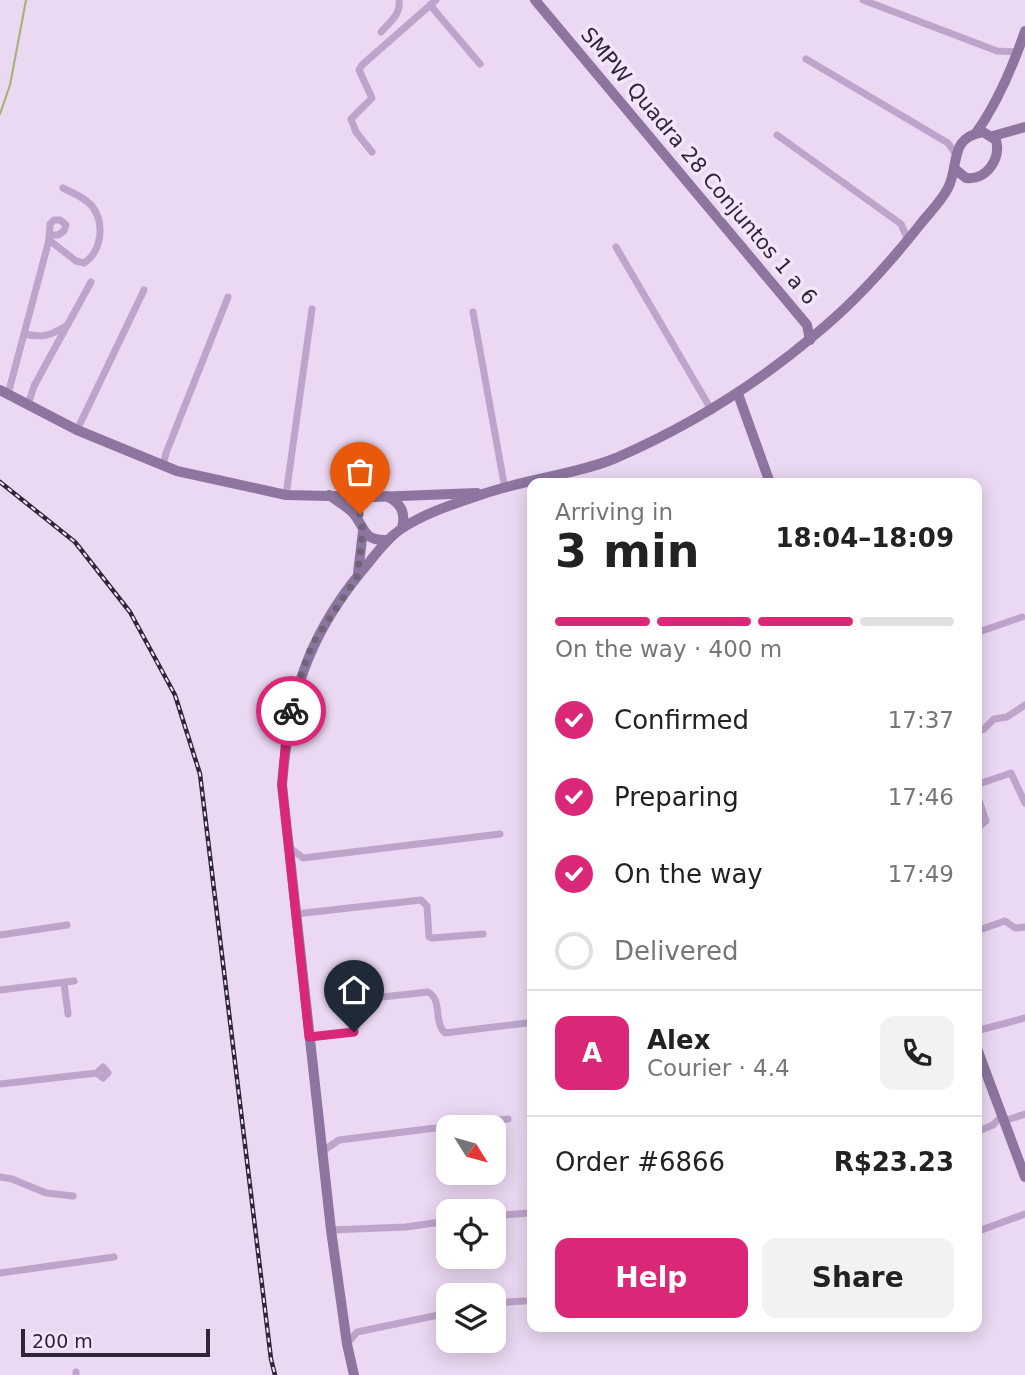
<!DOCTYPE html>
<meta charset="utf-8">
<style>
:root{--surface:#fff;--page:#f2f2f2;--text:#222;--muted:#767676;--line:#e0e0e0;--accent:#db2777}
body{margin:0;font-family:"DejaVu Sans",sans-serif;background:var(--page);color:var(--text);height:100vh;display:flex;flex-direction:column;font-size:26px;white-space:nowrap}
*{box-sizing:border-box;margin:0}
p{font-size:23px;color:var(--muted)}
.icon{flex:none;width:38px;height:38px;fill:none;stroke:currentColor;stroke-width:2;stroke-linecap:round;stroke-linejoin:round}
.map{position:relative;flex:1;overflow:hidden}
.sheet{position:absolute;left:527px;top:478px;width:455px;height:854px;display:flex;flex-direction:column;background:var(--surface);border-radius:14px;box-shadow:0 4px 18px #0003}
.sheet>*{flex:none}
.needle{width:46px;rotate:127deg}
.controls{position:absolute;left:436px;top:1115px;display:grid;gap:14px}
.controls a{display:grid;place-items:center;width:70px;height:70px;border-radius:14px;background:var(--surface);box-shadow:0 4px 18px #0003;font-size:35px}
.scale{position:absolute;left:21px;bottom:18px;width:189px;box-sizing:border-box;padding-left:7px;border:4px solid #2e2636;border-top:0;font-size:19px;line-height:24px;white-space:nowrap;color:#2e2636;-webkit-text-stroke:5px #f4e5fa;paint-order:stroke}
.pin{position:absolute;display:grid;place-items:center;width:60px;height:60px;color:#fff;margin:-72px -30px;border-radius:50% 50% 50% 0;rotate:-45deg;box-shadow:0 0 7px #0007}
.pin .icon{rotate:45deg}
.courier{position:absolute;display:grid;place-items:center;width:70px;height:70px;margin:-35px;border:5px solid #db2777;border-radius:50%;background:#fff;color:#222;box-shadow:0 2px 9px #0007}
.summary em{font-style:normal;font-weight:700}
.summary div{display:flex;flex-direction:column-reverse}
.summary{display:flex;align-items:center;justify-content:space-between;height:119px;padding:0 28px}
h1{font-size:46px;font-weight:700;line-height:52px}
.bar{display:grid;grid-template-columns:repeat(4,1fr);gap:10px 7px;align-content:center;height:84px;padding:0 28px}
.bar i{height:9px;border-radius:5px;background:var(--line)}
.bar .active{background:var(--accent)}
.bar p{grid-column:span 4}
.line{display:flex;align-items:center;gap:18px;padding:0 28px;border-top:2px solid var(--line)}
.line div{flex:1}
.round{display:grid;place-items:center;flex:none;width:74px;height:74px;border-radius:14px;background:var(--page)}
ol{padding:0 28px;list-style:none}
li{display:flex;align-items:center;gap:21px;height:77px}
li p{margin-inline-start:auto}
li .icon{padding:7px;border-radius:50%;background:var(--accent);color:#fff;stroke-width:4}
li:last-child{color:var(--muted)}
li i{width:38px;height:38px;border:4px solid var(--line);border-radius:50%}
.cta{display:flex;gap:14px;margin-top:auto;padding:14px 28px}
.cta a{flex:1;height:80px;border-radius:14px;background:var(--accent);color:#fff;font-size:28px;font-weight:700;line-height:80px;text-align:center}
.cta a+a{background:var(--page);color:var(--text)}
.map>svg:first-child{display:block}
</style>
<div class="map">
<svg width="1025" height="1375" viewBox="0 0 1025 1375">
<rect width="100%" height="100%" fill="#ebd8f2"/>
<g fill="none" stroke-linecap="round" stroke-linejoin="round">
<path stroke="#a3b176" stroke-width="2" d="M0 114 10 85 26 0"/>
<g stroke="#bda4cb" stroke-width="7">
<path d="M863 0 997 51 1018 52"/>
<path d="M430 5 480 64"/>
<path d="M381 32C390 22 401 14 399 0"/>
<path d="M806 59 948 143 955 153"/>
<path d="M777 135 901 224 908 240"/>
<path d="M372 152 356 132 351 119 372 98 359 70 362 65 436 0"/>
<path d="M49 240 76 261 84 263C102 251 105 223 92 206 84 197 73 193 63 188"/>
<path d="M616 247 712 411"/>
<path d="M473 312 505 489"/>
<path d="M24 334C42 338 50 336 66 326"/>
<path d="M8 394 49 240 50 224 54 220H60L66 225 64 231 58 235H50"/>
<path d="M28 405 34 386 91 282"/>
<path d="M77 430 144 290"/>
<path d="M163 466 166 453 228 297"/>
<path d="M286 495 312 309"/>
<path d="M976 633 1022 617"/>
<path d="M976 732 984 729 994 719 1007 717 1025 705"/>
<path d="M976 785 1011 773 1025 803"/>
<path d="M976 791 986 821 976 829"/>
<path d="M289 847 303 858 500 834"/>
<path d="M295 914 421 900 427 906 429 937 432 938 483 934"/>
<path d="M976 931 1005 921 1015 928 1025 927"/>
<path d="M0 935 67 925"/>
<path d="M64 983 68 1014"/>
<path d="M0 990 74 981"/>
<path d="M976 1031 1025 1018"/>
<path d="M309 1037 354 1032 356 1027 351 1005 355 1000 428 992C443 1000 433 1022 445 1033L527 1023"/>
<path d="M0 1084 97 1073 103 1067 108 1073 103 1078 97 1073"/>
<path d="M1004 1121 1025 1114"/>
<path d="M976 1132 993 1125 1002 1116"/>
<path d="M323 1151 339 1140 508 1119"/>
<path d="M0 1177 12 1179 46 1193 73 1196"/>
<path d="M494 1216 528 1213"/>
<path d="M331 1230 406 1227 448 1221"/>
<path d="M976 1232 1025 1214"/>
<path d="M0 1273 114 1257"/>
<path d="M494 1303 524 1301"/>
<path d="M347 1344 357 1332 448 1313"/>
<path d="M76 1372V1375"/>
</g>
<g stroke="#8c759f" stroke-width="10">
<path d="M535 0 807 325 810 340"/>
<path d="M976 133C998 102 1013 66 1025 31"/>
<path d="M993 136 1025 127"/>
<path d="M0 390 77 430 177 471 286 495 375 497 477 493"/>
<path d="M738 394 770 483"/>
<path d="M329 495C337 501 346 506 353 513 366 528 362 541 387 540"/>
<path d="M386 496C401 503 406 512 402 528"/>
<path d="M358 573 363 531"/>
<path d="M976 1046 1025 1177"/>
<path d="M354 1375 347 1344 331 1230 282 785C289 699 306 639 361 572 374 557 385 540 401 529 424 513 457 503 483 494 526 479 574 475 616 458 690 426 756 385 817 333 856 301 888 265 919 226 928 214 941 202 948 188 960 165 948 138 983 132L996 140C1001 159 987 180 966 178L956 170"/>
</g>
<defs>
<path id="rail" d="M0 482 75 542 130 612 175 695 200 774 271 1359 275 1375"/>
</defs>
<use href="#rail" stroke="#2e2636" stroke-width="4.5"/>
<use href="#rail" stroke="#f4e5fa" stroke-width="2" stroke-dasharray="5" stroke-linecap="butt"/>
</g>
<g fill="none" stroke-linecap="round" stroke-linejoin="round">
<path stroke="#706478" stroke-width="7" stroke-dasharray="0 12.6" d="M291 711 296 689 312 645 357 577 363 531 360 514"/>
<path stroke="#db2777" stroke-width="9" d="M291 711 286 736 282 785 309 1037 354 1032"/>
</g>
<g text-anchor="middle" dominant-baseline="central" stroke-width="7" stroke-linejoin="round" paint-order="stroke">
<g font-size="21" fill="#2e2636" stroke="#f4e5fa">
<text transform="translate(699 166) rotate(50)">SMPW Quadra 28 Conjuntos 1 a 6</text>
</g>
</g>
</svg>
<div class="controls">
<a><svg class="needle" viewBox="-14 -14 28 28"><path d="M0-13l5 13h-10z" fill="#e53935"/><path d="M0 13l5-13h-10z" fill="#767676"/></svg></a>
<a><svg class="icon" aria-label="locate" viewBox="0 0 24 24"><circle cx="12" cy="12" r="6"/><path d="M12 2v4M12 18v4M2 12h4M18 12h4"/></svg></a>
<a><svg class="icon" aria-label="layers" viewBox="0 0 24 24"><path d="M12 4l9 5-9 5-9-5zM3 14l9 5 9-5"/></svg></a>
</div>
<div class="scale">200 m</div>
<div class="pin" style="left:360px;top:514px;background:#ea580c"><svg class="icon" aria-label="bag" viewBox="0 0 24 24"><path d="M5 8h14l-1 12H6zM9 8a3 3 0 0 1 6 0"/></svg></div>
<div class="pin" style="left:354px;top:1032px;background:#1f2937"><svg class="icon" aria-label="home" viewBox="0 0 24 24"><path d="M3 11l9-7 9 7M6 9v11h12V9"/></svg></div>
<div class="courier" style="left:291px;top:711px"><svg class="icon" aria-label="bike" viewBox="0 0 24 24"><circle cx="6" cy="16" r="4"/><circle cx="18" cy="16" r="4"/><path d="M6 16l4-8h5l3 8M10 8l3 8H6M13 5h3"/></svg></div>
<section class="sheet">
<div class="summary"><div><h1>3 min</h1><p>Arriving in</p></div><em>18:04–18:09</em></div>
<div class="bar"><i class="active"></i><i class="active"></i><i class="active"></i><i></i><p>On the way · 400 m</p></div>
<ol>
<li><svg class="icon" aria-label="check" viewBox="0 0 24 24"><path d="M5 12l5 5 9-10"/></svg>Confirmed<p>17:37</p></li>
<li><svg class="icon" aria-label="check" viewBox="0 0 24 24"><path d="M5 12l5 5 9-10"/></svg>Preparing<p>17:46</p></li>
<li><svg class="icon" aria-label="check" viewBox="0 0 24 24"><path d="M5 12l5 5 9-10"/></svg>On the way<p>17:49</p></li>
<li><i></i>Delivered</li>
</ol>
<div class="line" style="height:126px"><b class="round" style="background:var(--accent);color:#fff">A</b><div><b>Alex</b><p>Courier · 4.4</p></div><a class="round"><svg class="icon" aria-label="phone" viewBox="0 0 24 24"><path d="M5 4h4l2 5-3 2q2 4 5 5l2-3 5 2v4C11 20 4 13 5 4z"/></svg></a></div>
<div class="line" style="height:91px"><div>Order #6866</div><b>R$23.23</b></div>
<div class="cta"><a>Help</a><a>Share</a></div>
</section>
</div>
